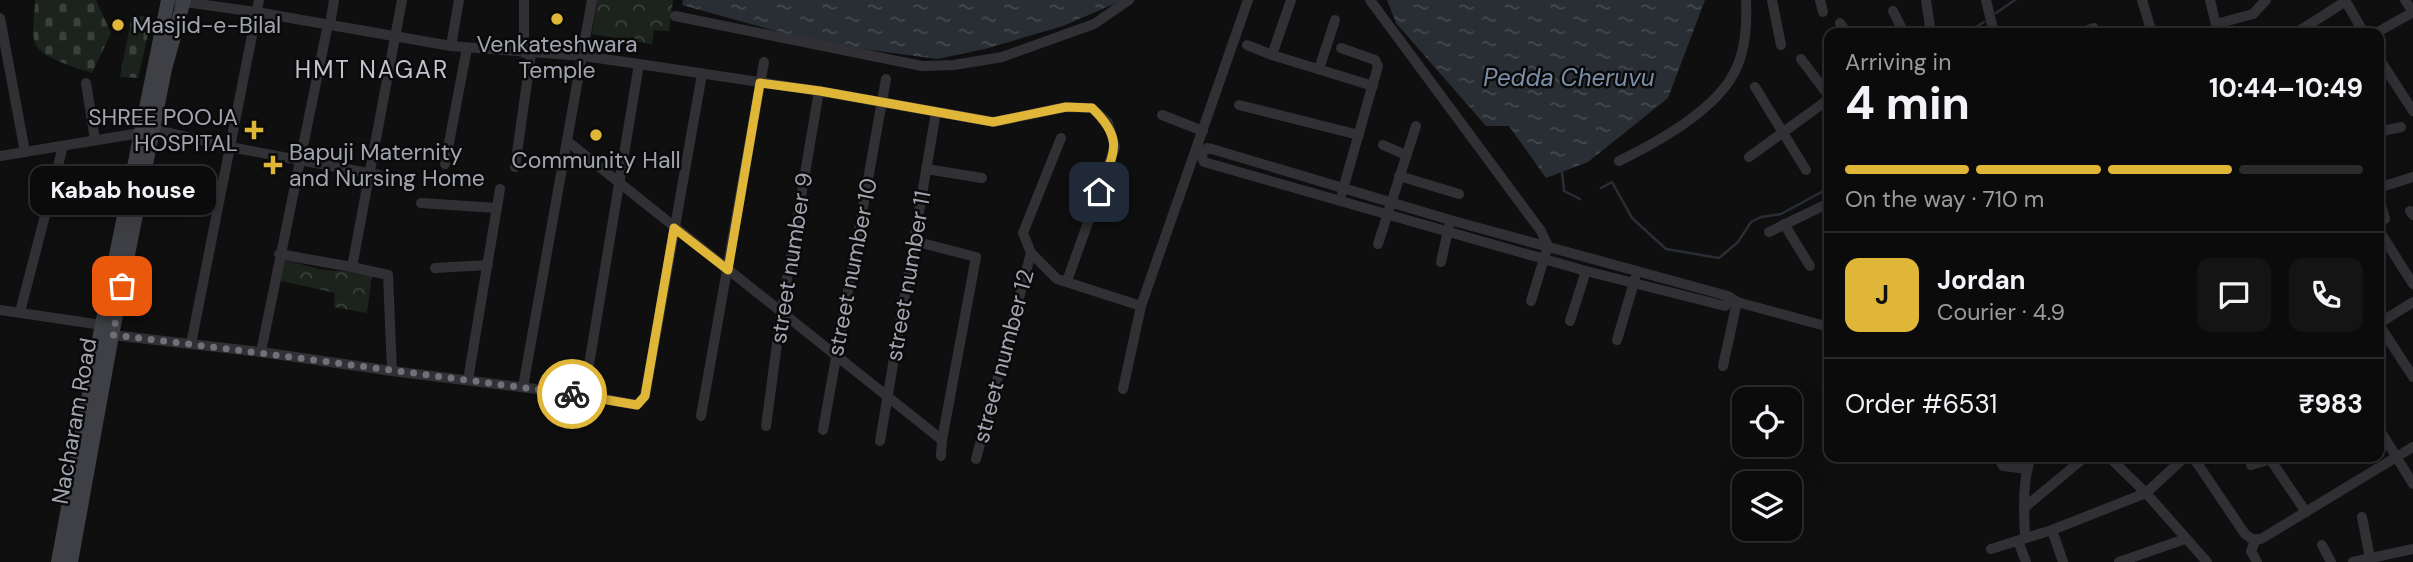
<!DOCTYPE html>
<meta charset="utf-8">
<style>
:root{--surface:#0b0b0c;--page:#141415;--text:#f1f3f6;--muted:#9a9b9d;--line:#2b2b2d;--accent:#e0b638}
body{margin:0;font-family:"DM Sans",sans-serif;background:var(--page);color:var(--text);height:100vh;display:flex;flex-direction:column;font-size:26px;white-space:nowrap}
*{box-sizing:border-box;margin:0}
p{font-size:23px;color:var(--muted)}
.icon{flex:none;width:38px;height:38px;fill:none;stroke:currentColor;stroke-width:2;stroke-linecap:round;stroke-linejoin:round}
.map{position:relative;flex:1;overflow:hidden}
.sheet{position:absolute;left:1824px;top:28px;width:560px;height:434px;display:flex;flex-direction:column;background:var(--surface);border-radius:14px;box-shadow:0 7px 28px #0002,0 0 0 2px var(--line)}
.sheet>*{flex:none}
.buttons{position:absolute;left:1732px;top:387px;display:grid;gap:14px}
.buttons a{display:grid;place-items:center;width:70px;height:70px;border-radius:14px;background:var(--surface);box-shadow:0 7px 28px #0002,0 0 0 2px var(--line);font-size:35px}
.pin{position:absolute;display:grid;place-items:center;width:60px;height:60px;color:#fff;margin:-30px;border-radius:14px;box-shadow:0 4px 10px #0006}
.courier{position:absolute;display:grid;place-items:center;width:70px;height:70px;margin:-35px;border:5px solid #e0b638;border-radius:50%;background:#fff;color:#222;box-shadow:0 2px 9px #0007}
.bubble{position:absolute;height:49px;border-radius:14px;background:var(--surface);box-shadow:0 7px 28px #0002,0 0 0 2px var(--line);font-size:23px;font-weight:700;line-height:49px;text-align:center}
.head em{font-style:normal;font-weight:700}
.head div{display:flex;flex-direction:column-reverse}
.head{display:flex;align-items:center;justify-content:space-between;height:119px;padding:0 21px}
h1{font-size:46px;font-weight:700;line-height:52px}
.bar{display:grid;grid-template-columns:repeat(4,1fr);gap:10px 7px;align-content:center;height:84px;padding:0 21px}
.bar i{height:9px;border-radius:5px;background:var(--line)}
.bar .active{background:var(--accent)}
.bar p{grid-column:span 4}
.line{display:flex;align-items:center;gap:18px;padding:0 21px;border-top:2px solid var(--line)}
.line div{flex:1}
.round{display:grid;place-items:center;flex:none;width:74px;height:74px;border-radius:14px;background:var(--page)}
.map>svg:first-child{display:block}
</style>
<div class="map">
<svg width="2413" height="562" viewBox="0 0 2413 562">
<defs>
<pattern id="cemetery-stones" width="16" height="16" patternUnits="userSpaceOnUse" patternTransform="scale(1.75)"><rect width="16" height="16" fill="#1c231d"/><path d="M2 7V4a2 2 0 0 1 4 0v3zM10 15v-3a2 2 0 0 1 4 0v3z" fill="#3a403b"/></pattern>
<pattern id="park-crowns" width="20" height="18" patternUnits="userSpaceOnUse" patternTransform="scale(1.75)"><rect width="20" height="18" fill="#1c231d"/><path d="M2 6a3 3 0 1 1 6 0M12 15a3 3 0 1 1 6 0" fill="none" stroke="#3a403b"/></pattern>
<pattern id="water-ripples" width="26" height="14" patternUnits="userSpaceOnUse" patternTransform="scale(1.75)"><rect width="26" height="14" fill="#292e35"/><path d="M2 4q2-2 4 0t4 0M15 11q2-2 4 0t4 0" fill="none" stroke="#454950"/></pattern>
</defs>
<rect width="100%" height="100%" fill="#0f0f10"/>
<g fill="url(#cemetery-stones)">
<path d="M35 0H96L111 33 92 73C77 68 36 57 34 40 32 27 35 13 35 0Z"/>
<path d="M132 15 152 17 138 78 120 77Z"/>
</g>
<g fill="url(#park-crowns)">
<path d="M597 0H673L669 31 654 30 652 44 592 34Z"/>
<path d="M284 260 324 270 372 273 367 313 334 307 335 293 278 280Z"/>
</g>
<g fill="url(#water-ripples)">
<path d="M683 0H1123L1063 26 985 49 937 59 819 43 682 5Z"/>
<path d="M1387 0H1705L1668 98 1588 162 1546 178 1509 126H1486L1396 23Z"/>
</g>
<g fill="none" stroke-linecap="round" stroke-linejoin="round">
<g stroke="#292e35" stroke-width="2.5">
<path d="M1996 13 2015 0"/>
<path d="M1966 33 1984 22"/>
<path d="M1562 172 1564 191 1580 199"/>
<path d="M1601 188 1612 182 1632 218 1666 249 1719 258 1738 242 1751 222 1761 217 1781 214 1829 188"/>
</g>
<g stroke="#313135" stroke-width="10">
<path d="M171 0 256 12 451 46 583 56 639 64 819 91 994 122 1066 107 1092 108 1108 123 1115 147 1067 281"/>
<path d="M524 0V53"/>
<path d="M1291 0 1272 55 1373 86"/>
<path d="M1370 0 1541 231 1548 246 1531 301"/>
<path d="M1772 0 1781 45"/>
<path d="M1820 0 1823 12"/>
<path d="M1986 0 1994 33"/>
<path d="M2142 0 2152 33"/>
<path d="M2210 0 2218 33"/>
<path d="M2345 0 2364 33"/>
<path d="M2405 0 2413 12"/>
<path d="M1893 11 1904 33"/>
<path d="M675 16 922 66 954 65 1002 57 1094 24 1129 0"/>
<path d="M0 18 25 152"/>
<path d="M1840 23 1847 33"/>
<path d="M2216 24 2253 14 2266 0"/>
<path d="M330 25 334 0"/>
<path d="M1925 33 1930 27 1926 0"/>
<path d="M2080 33 2094 28"/>
<path d="M2296 33 2346 1"/>
<path d="M2376 33 2413 12"/>
<path d="M1247 45 1272 55"/>
<path d="M451 46 459 0"/>
<path d="M1341 48 1375 60 1378 66 1342 193"/>
<path d="M2378 57 2413 111"/>
<path d="M1801 59 1829 96"/>
<path d="M1319 69 1335 20"/>
<path d="M86 83 95 140"/>
<path d="M1755 87 1806 170"/>
<path d="M1239 105 1359 135"/>
<path d="M1162 115 1203 131"/>
<path d="M2378 132 2401 127"/>
<path d="M1061 138 1023 233 1031 253 1057 279 1141 306"/>
<path d="M567 141 942 440"/>
<path d="M1383 145 1406 155"/>
<path d="M0 156 140 133 162 131 230 147 379 175"/>
<path d="M1749 157 1829 99"/>
<path d="M1619 161C1656 143 1718 109 1736 69 1746 48 1747 23 1746 0"/>
<path d="M445 164 467 48"/>
<path d="M515 167 531 54"/>
<path d="M926 169 982 178"/>
<path d="M1399 176 1459 194"/>
<path d="M2378 188 2413 177"/>
<path d="M2378 194 2385 219"/>
<path d="M421 203 497 208"/>
<path d="M2410 211 2413 215"/>
<path d="M1784 224 1810 266"/>
<path d="M1769 232 1829 203"/>
<path d="M2380 232 2413 284"/>
<path d="M914 241 976 257 942 440 941 456"/>
<path d="M1378 244 1416 126"/>
<path d="M279 254 352 267 402 0"/>
<path d="M1441 262 1449 226"/>
<path d="M352 267 388 275 392 371"/>
<path d="M435 268 488 265"/>
<path d="M1731 299 1725 306 1586 271 1204 162 1201 155 1207 148 1212 149 1450 220 1728 296 1737 302 1829 327"/>
<path d="M0 310 102 325"/>
<path d="M20 312 63 146"/>
<path d="M1570 321 1586 271"/>
<path d="M2378 323 2413 377"/>
<path d="M2378 324 2413 302"/>
<path d="M112 335 261 352 392 371 584 395 637 405 645 396 702 74"/>
<path d="M1617 340 1635 279"/>
<path d="M191 344 259 0"/>
<path d="M261 352 328 24"/>
<path d="M1723 366 1737 302"/>
<path d="M468 380 500 189"/>
<path d="M523 387 592 0"/>
<path d="M1123 389 1141 306 1248 0"/>
<path d="M584 395 639 64"/>
<path d="M701 416 764 62"/>
<path d="M766 426 781 314 819 91"/>
<path d="M2378 427 2413 484"/>
<path d="M823 430 886 79"/>
<path d="M880 441 936 112"/>
<path d="M1998 457 2003 466 2027 469"/>
<path d="M2109 457 2146 493 2207 562"/>
<path d="M2193 457 2245 534 2252 539H2261L2413 447"/>
<path d="M976 459 1031 253"/>
<path d="M2270 459 2306 512"/>
<path d="M2251 465 2275 458"/>
<path d="M2024 508 2085 457"/>
<path d="M2362 517 2370 558"/>
<path d="M2052 530 2063 562"/>
<path d="M2025 537C2024 511 2022 482 2031 457"/>
<path d="M2256 539 2251 551 2257 562"/>
<path d="M2018 541 2026 562"/>
<path d="M2322 545 2331 562"/>
<path d="M1991 549 2052 530 2146 493 2185 457"/>
<path d="M2119 562 2185 539"/>
<path d="M2353 562 2413 549"/>
</g>
<g stroke="#3f4045" stroke-width="14">
<path d="M58 562 100 334 168 0"/>
<path d="M71 562 112 335 165 69 184 0"/>
</g>
</g>
<g fill="none" stroke-linecap="round" stroke-linejoin="round">
<path stroke="#6f7078" stroke-width="7" stroke-dasharray="0 12.6" d="M122 286 113 335C266 353 419 374 572 394"/>
<path stroke="#e0b638" stroke-width="9" d="M572 394 637 405 645 396 674 228 728 270 760 83 820 91 993 122 1066 107 1092 108C1126 141 1113 153 1099 192"/>
</g>
<g fill="#e0b638" stroke="#0a0a0b" stroke-width="2.5">
<circle cx="557" cy="19" r="7"/>
<circle cx="118" cy="25" r="7"/>
<path d="M250.5 119.5h7v7h7v7h-7v7h-7v-7h-7v-7h7z"/>
<circle cx="596" cy="135" r="7"/>
<path d="M269.5 154.5h7v7h7v7h-7v7h-7v-7h-7v-7h7z"/>
</g>
<g text-anchor="middle" dominant-baseline="central" stroke-width="5" stroke-linejoin="round" paint-order="stroke">
<g font-size="23" fill="#a2a5b0" stroke="#0a0a0b" text-anchor="start">
<text x="132" y="25">Masjid-e-Bilal</text>
<text x="557" y="44" text-anchor="middle">Venkateshwara<tspan x="557" dy="26">Temple</tspan></text>
<text x="238" y="117" text-anchor="end">SHREE POOJA<tspan x="238" dy="26">HOSPITAL</tspan></text>
<text x="289" y="152">Bapuji Maternity<tspan x="289" dy="26">and Nursing Home</tspan></text>
<text x="596" y="160" text-anchor="middle">Community Hall</text>
</g>
<g font-size="23" fill="#a2a5b0" stroke="#0a0a0b">
<text transform="translate(791 258) rotate(-81)">street number 9</text>
<text transform="translate(852 267) rotate(-79)">street number 10</text>
<text transform="translate(908 276) rotate(-80)">street number 11</text>
<text transform="translate(1003 356) rotate(-75)">street number 12</text>
<text transform="translate(74 421) rotate(-80)">Nacharam Road</text>
</g>
<g font-size="24" letter-spacing="2" fill="#c2c4cd" stroke="#0a0a0b">
<text x="372" y="69">HMT NAGAR</text>
</g>
<g font-size="24" font-style="italic" fill="#7b8fa9" stroke="#0a0a0b">
<text x="1569" y="77">Pedda Cheruvu</text>
</g>
</g>
</svg>
<div class="buttons">
<a><svg class="icon" aria-label="locate" viewBox="0 0 24 24"><circle cx="12" cy="12" r="6"/><path d="M12 2v4M12 18v4M2 12h4M18 12h4"/></svg></a>
<a><svg class="icon" aria-label="layers" viewBox="0 0 24 24"><path d="M12 4l9 5-9 5-9-5zM3 14l9 5 9-5"/></svg></a>
</div>
<div class="pin" style="left:122px;top:286px;background:#ea580c"><svg class="icon" aria-label="bag" viewBox="0 0 24 24"><path d="M5 8h14l-1 12H6zM9 8a3 3 0 0 1 6 0"/></svg></div>
<div class="pin" style="left:1099px;top:192px;background:#1f2937"><svg class="icon" aria-label="home" viewBox="0 0 24 24"><path d="M3 11l9-7 9 7M6 9v11h12V9"/></svg></div>
<div class="courier" style="left:572px;top:394px"><svg class="icon" aria-label="bike" viewBox="0 0 24 24"><circle cx="6" cy="16" r="4"/><circle cx="18" cy="16" r="4"/><path d="M6 16l4-8h5l3 8M10 8l3 8H6M13 5h3"/></svg></div>
<div class="bubble" style="left:30px;top:166px;width:186px">Kabab house</div>
<section class="sheet">
<div class="head"><div><h1>4 min</h1><p>Arriving in</p></div><em>10:44–10:49</em></div>
<div class="bar"><i class="active"></i><i class="active"></i><i class="active"></i><i></i><p>On the way · 710 m</p></div>
<div class="line" style="height:126px"><b class="round" style="background:var(--accent);color:#111">J</b><div><b>Jordan</b><p>Courier · 4.9</p></div><a class="round"><svg class="icon" aria-label="chat" viewBox="0 0 24 24"><path d="M4 5h16v11H9l-5 4z"/></svg></a><a class="round"><svg class="icon" aria-label="phone" viewBox="0 0 24 24"><path d="M5 4h4l2 5-3 2q2 4 5 5l2-3 5 2v4C11 20 4 13 5 4z"/></svg></a></div>
<div class="line" style="height:91px"><div>Order #6531</div><b>₹983</b></div>
</section>
</div>
